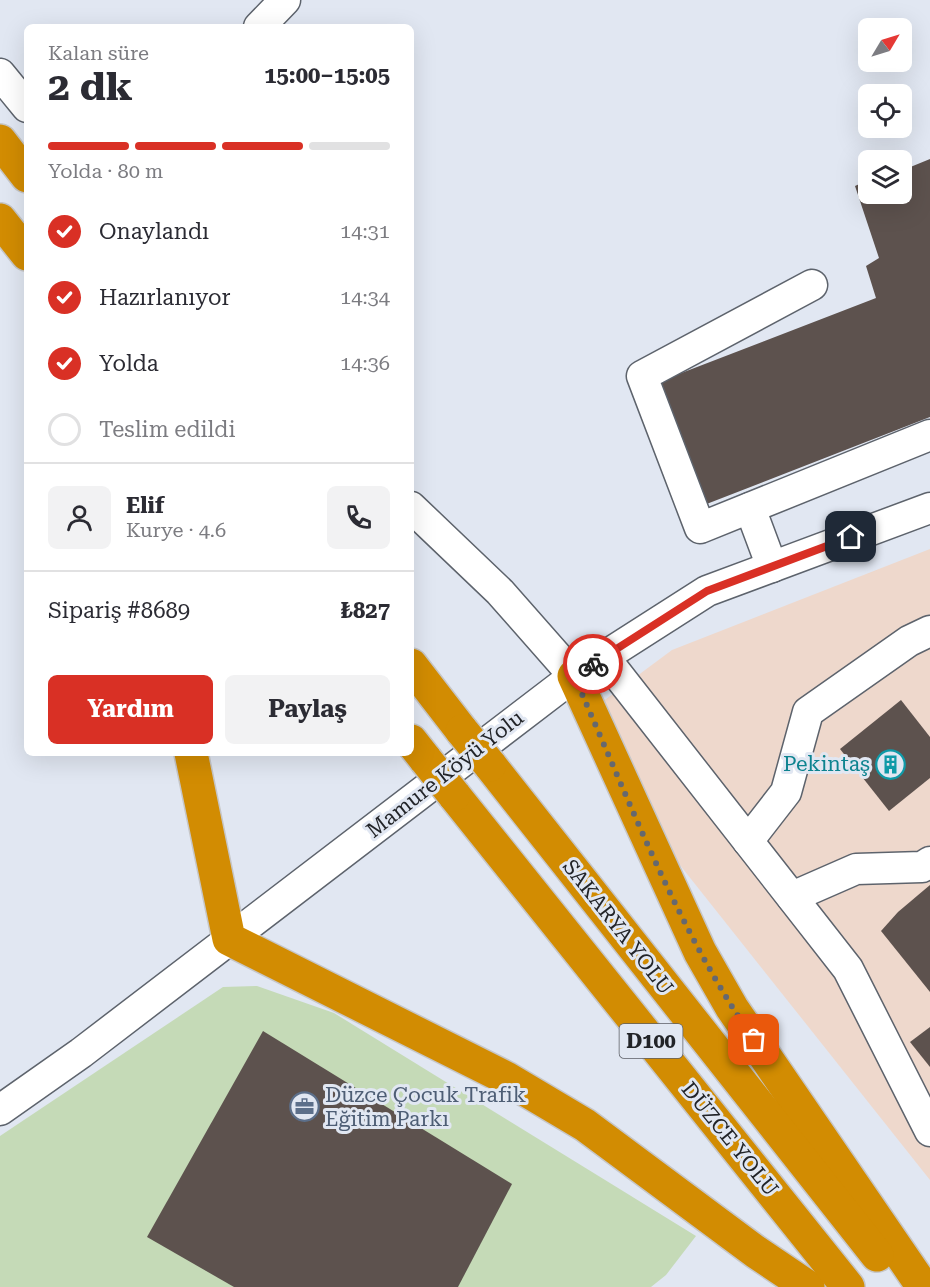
<!DOCTYPE html>
<html lang="tr">
<meta charset="utf-8">
<style>
:root{--surface:#fff;--page:#f2f2f3;--text:#2b2b33;--muted:#7c7c81;--line:#e1e1e2;--accent:#d93025}
body{margin:0;font-family:"Roboto Serif",serif;background:var(--page);color:var(--text);height:100vh;display:flex;flex-direction:column;font-size:22px;white-space:nowrap}
*{box-sizing:border-box;margin:0}
p{font-size:20px;color:var(--muted)}
.icon{flex:none;width:33px;height:33px;fill:none;stroke:currentColor;stroke-width:2;stroke-linecap:round;stroke-linejoin:round}
.map{position:relative;flex:1;overflow:hidden}
.side{position:absolute;left:24px;top:24px;width:390px;height:732px;display:flex;flex-direction:column;background:var(--surface);border-radius:9px;box-shadow:0 6px 24px #0002}
.side>*{flex:none}
.needle{width:39px;rotate:52deg}
.buttons{position:absolute;left:858px;top:18px;display:grid;gap:12px}
.buttons a{display:grid;place-items:center;width:54px;height:54px;border-radius:9px;background:var(--surface);box-shadow:0 6px 24px #0002;font-size:30px}
.pin{position:absolute;display:grid;place-items:center;width:51px;height:51px;color:#fff;margin:-26px;border-radius:12px;box-shadow:0 3px 9px #0006}
.courier{position:absolute;display:grid;place-items:center;width:60px;height:60px;margin:-30px;border:4px solid #d93025;border-radius:50%;background:#fff;color:#222;box-shadow:0 2px 8px #0007}
.head em{font-style:normal;font-weight:700}
.head div{display:flex;flex-direction:column-reverse}
.head{display:flex;align-items:center;justify-content:space-between;height:102px;padding:0 24px}
h1{font-size:39px;font-weight:700;line-height:45px}
.bar{display:grid;grid-template-columns:repeat(4,1fr);gap:9px 6px;align-content:center;height:72px;padding:0 24px}
.bar i{height:8px;border-radius:4px;background:var(--line)}
.bar .selected{background:var(--accent)}
.bar p{grid-column:span 4}
.line{display:flex;align-items:center;gap:15px;padding:0 24px;border-top:2px solid var(--line)}
.line div{flex:1}
.round{display:grid;place-items:center;flex:none;width:63px;height:63px;border-radius:9px;background:var(--page)}
ol{padding:0 24px;list-style:none}
li{display:flex;align-items:center;gap:18px;height:66px}
li p{margin-inline-start:auto}
li .icon{padding:6px;border-radius:50%;background:var(--accent);color:#fff;stroke-width:4}
li:last-child{color:var(--muted)}
li i{width:33px;height:33px;border:3px solid var(--line);border-radius:50%}
.cta{display:flex;gap:12px;margin-top:auto;padding:12px 24px}
.cta a{flex:1;height:69px;border-radius:9px;background:var(--accent);color:#fff;font-size:24px;font-weight:700;line-height:69px;text-align:center}
.cta a+a{background:var(--page);color:var(--text)}
.map>svg:first-child{display:block}
</style>
<div class="map">
<svg width="930" height="1287" viewBox="0 0 930 1287">
<rect width="100%" height="100%" fill="#e1e7f2"/>
<path fill="#eed8cc" d="M930 549V1180L618 787 602 702 672 650Z"/>
<path fill="#c5dab7" d="M257 986 334 1013 696 1236 666 1275 651 1287H0V1136L223 987Z"/>
<g fill="#5d524e">
<path d="M930 159V417L704 505 658 382 876 298 866 266 879 258 855 186 868 180V194H902V165L905 164 908 168Z"/>
<path d="M901 700 930 737V778L889 811 840 749Z"/>
<path d="M930 885V992L881 931 898 912Z"/>
<path d="M930 1027V1067L910 1042Z"/>
<path d="M263 1031 512 1184 458 1287H234L147 1237Z"/>
</g>
<g fill="none" stroke-linecap="round" stroke-linejoin="round">
<defs>
<g id="minor">
<path d="M259 27 285 0"/>
<path d="M0 74 27 107"/>
<path d="M812 285 642 376 700 528 930 435"/>
<path d="M411 507 500 592 574 676"/>
<path d="M750 508 772 567"/>
<path d="M604 657 848 969 930 1131"/>
<path d="M748 841 786 792 808 712 909 641 930 631"/>
<path d="M792 897 856 869 922 867 930 862"/>
<path d="M0 1110 81 1053 574 676 707 591 930 508"/>
</g>
<g id="highway">
<path d="M0 141 27 176"/>
<path d="M0 220 27 254"/>
<path d="M411 665 462 731"/>
<path d="M574 676 700 952 732 1008 923 1287"/>
<path d="M411 741 426 760"/>
<path d="M191 753 229 939 506 1078 585 1125 756 1252 808 1287"/>
<path d="M490 765 877 1255"/>
<path d="M454 795 848 1287"/>
</g>
</defs>
<use href="#minor" stroke="#5d636c" stroke-width="33"/>
<use href="#highway" stroke="#c6c6c7" stroke-width="36"/>
<use href="#minor" stroke="#fff" stroke-width="30"/>
<use href="#highway" stroke="#d28c02" stroke-width="33"/>
<defs>
<g id="highway-bridge">
<path d="M462 731 490 765"/>
<path d="M426 760 454 795"/>
</g>
</defs>
<use href="#highway-bridge" stroke="#c6c6c7" stroke-width="36" stroke-linecap="butt"/>
<use href="#highway-bridge" stroke="#d28c02" stroke-width="33"/>
</g>
<g fill="none" stroke-linecap="round" stroke-linejoin="round">
<path stroke="#65686f" stroke-width="6" stroke-dasharray="0 10.8" d="M593 664 574 676C629 799 677 929 754 1040"/>
<path stroke="#d93025" stroke-width="8" d="M593 664 707 591 851 537"/>
</g>
<defs>
<symbol id="building-ring" viewBox="-11 -11 22 22"><circle r="9.5" fill="#e1e7f2" stroke="#0f9aa8" stroke-width="1.5"/><path d="M-4-6H4V6H1V3H-1V6H-4ZM-2.5-4.3h1.7v1.8h-1.7ZM.8-4.3h1.7v1.8H.8ZM-2.5-1h1.7V.8h-1.7ZM.8-1h1.7V.8H.8Z" fill="#0f9aa8"/></symbol>
<symbol id="office-ring" viewBox="-11 -11 22 22"><circle r="9.5" fill="#e1e7f2" stroke="#5c6f8a" stroke-width="1.5"/><path d="M-6-3h4V-5.5h4V-3h4V5H-6ZM-1-4.5V-3h2v-1.5ZM-6 0V1H6V0Z" fill="#5c6f8a"/></symbol>
</defs>
<g fill-rule="evenodd">
<use href="#building-ring" x="874" y="748" width="33" height="33"/>
<use href="#office-ring" x="288" y="1090" width="33" height="33"/>
</g>
<g text-anchor="middle" dominant-baseline="central" stroke-width="6" stroke-linejoin="round" paint-order="stroke">
<rect fill="#e1e7f2" stroke="#5b5e65" stroke-width="1.5" x="619.5" y="1024" width="63" height="34" rx="4.5"/>
<g font-size="20" font-weight="bold" fill="#222428">
<text x="651" y="1041">D100</text>
</g>
<g font-size="21" fill="#0d838f" stroke="#e1e7f2" text-anchor="end">
<text x="870" y="764">Pekintaş</text>
</g>
<g font-size="21" fill="#222428" stroke="#e1e7f2">
<text transform="translate(445 774) rotate(-38)">Mamure Köyü Yolu</text>
<text transform="translate(618 927) rotate(52)">SAKARYA YOLU</text>
<text transform="translate(730 1139) rotate(51)">DÜZCE YOLU</text>
</g>
<g font-size="21" fill="#4e5e75" stroke="#e1e7f2" text-anchor="start">
<text x="325" y="1095">Düzce Çocuk Trafik<tspan x="325" dy="24">Eğitim Parkı</tspan></text>
</g>
</g>
</svg>
<div class="buttons">
<a><svg class="needle" viewBox="-14 -14 28 28"><path d="M0-13l5 13h-10z" fill="#e53935"/><path d="M0 13l5-13h-10z" fill="#7c7c81"/></svg></a>
<a><svg class="icon" aria-label="locate" viewBox="0 0 24 24"><circle cx="12" cy="12" r="6"/><path d="M12 2v4M12 18v4M2 12h4M18 12h4"/></svg></a>
<a><svg class="icon" aria-label="layers" viewBox="0 0 24 24"><path d="M12 4l9 5-9 5-9-5zM3 14l9 5 9-5"/></svg></a>
</div>
<div class="pin" style="left:754px;top:1040px;background:#ea580c"><svg class="icon" aria-label="bag" viewBox="0 0 24 24"><path d="M5 8h14l-1 12H6zM9 8a3 3 0 0 1 6 0"/></svg></div>
<div class="pin" style="left:851px;top:537px;background:#1f2937"><svg class="icon" aria-label="home" viewBox="0 0 24 24"><path d="M3 11l9-7 9 7M6 9v11h12V9"/></svg></div>
<div class="courier" style="left:593px;top:664px"><svg class="icon" aria-label="bike" viewBox="0 0 24 24"><circle cx="6" cy="16" r="4"/><circle cx="18" cy="16" r="4"/><path d="M6 16l4-8h5l3 8M10 8l3 8H6M13 5h3"/></svg></div>
<section class="side">
<div class="head"><div><h1>2 dk</h1><p>Kalan süre</p></div><em>15:00–15:05</em></div>
<div class="bar"><i class="selected"></i><i class="selected"></i><i class="selected"></i><i></i><p>Yolda · 80 m</p></div>
<ol>
<li><svg class="icon" aria-label="check" viewBox="0 0 24 24"><path d="M5 12l5 5 9-10"/></svg>Onaylandı<p>14:31</p></li>
<li><svg class="icon" aria-label="check" viewBox="0 0 24 24"><path d="M5 12l5 5 9-10"/></svg>Hazırlanıyor<p>14:34</p></li>
<li><svg class="icon" aria-label="check" viewBox="0 0 24 24"><path d="M5 12l5 5 9-10"/></svg>Yolda<p>14:36</p></li>
<li><i></i>Teslim edildi</li>
</ol>
<div class="line" style="height:108px"><a class="round"><svg class="icon" aria-label="person" viewBox="0 0 24 24"><circle cx="12" cy="8" r="4"/><path d="M4 21q1-7 8-7t8 7"/></svg></a><div><b>Elif</b><p>Kurye · 4.6</p></div><a class="round"><svg class="icon" aria-label="phone" viewBox="0 0 24 24"><path d="M5 4h4l2 5-3 2q2 4 5 5l2-3 5 2v4C11 20 4 13 5 4z"/></svg></a></div>
<div class="line" style="height:78px"><div>Sipariş #8689</div><b>₺827</b></div>
<div class="cta"><a>Yardım</a><a>Paylaş</a></div>
</section>
</div>
